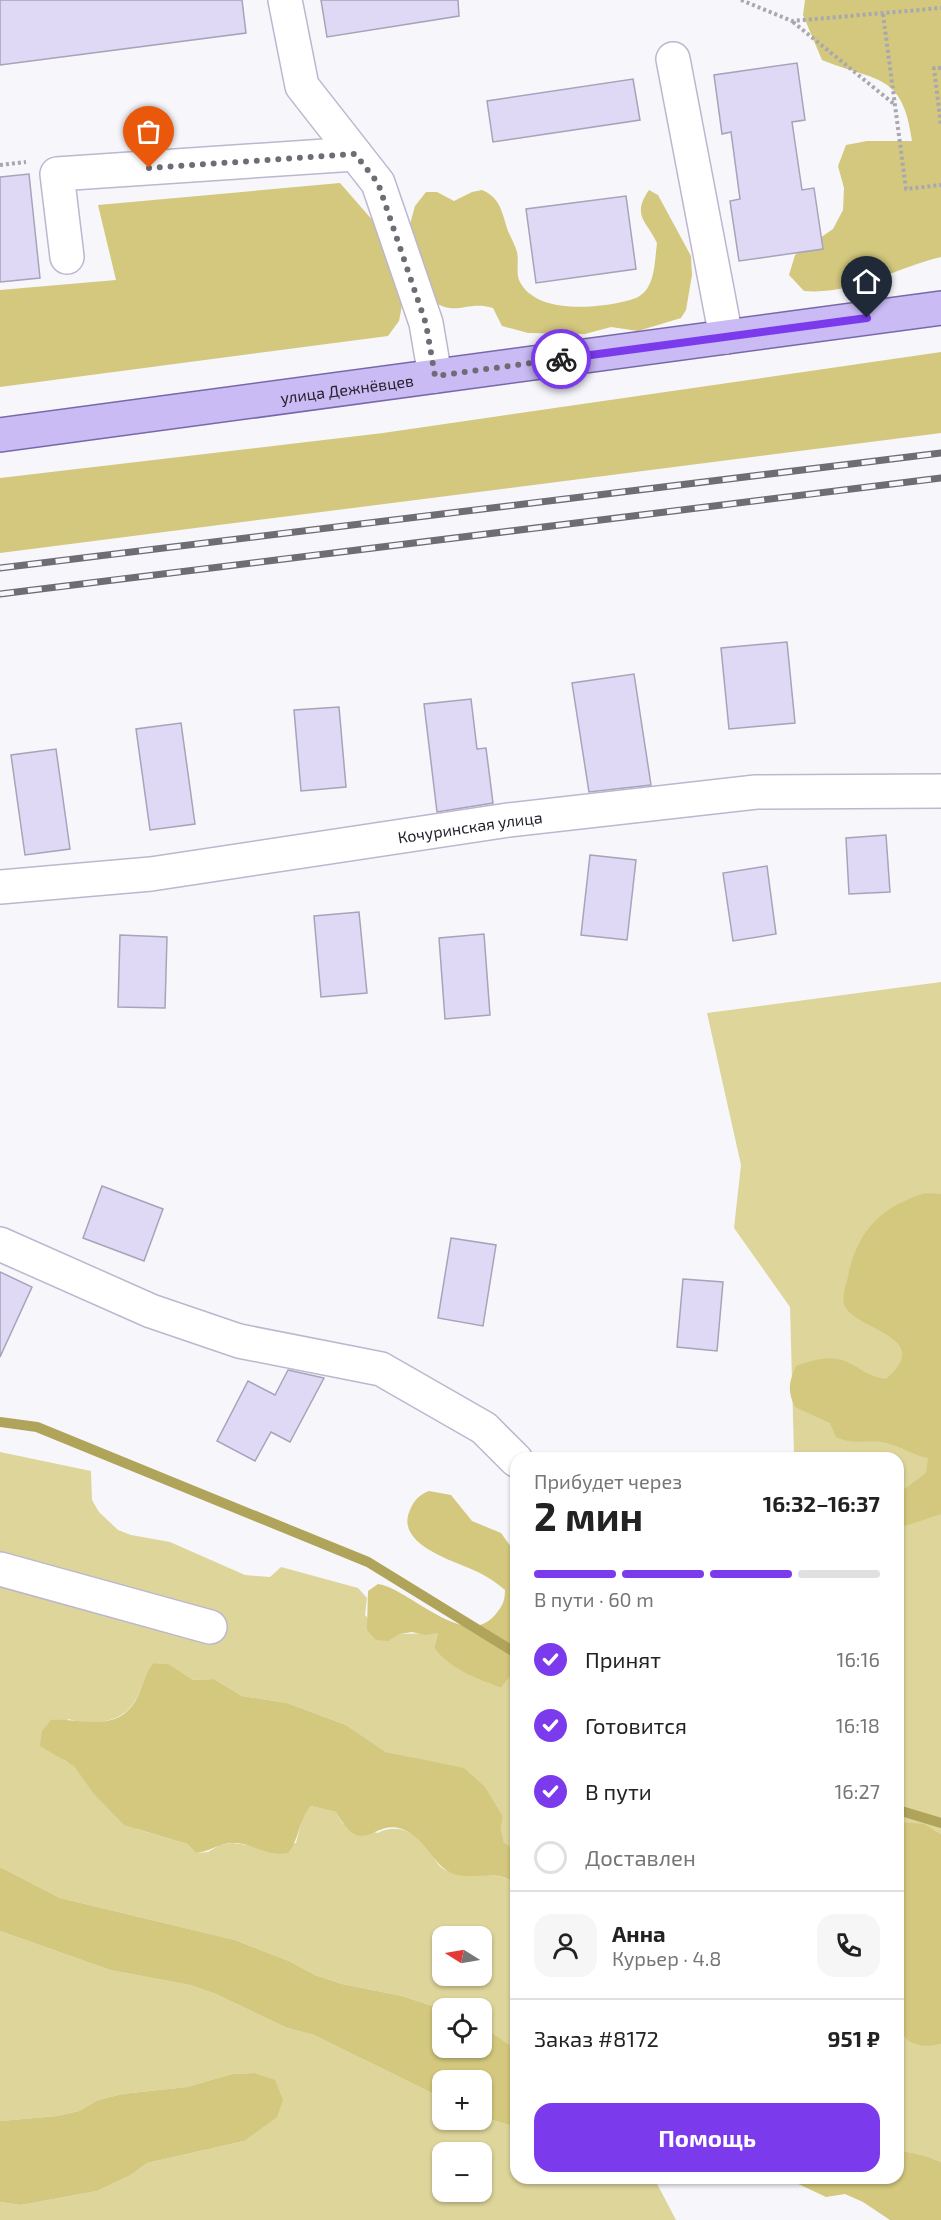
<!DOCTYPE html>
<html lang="ru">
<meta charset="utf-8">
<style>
:root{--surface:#fff;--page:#f6f6f6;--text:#222;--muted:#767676;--line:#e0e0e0;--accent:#7c3aed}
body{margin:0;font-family:"Exo 2",sans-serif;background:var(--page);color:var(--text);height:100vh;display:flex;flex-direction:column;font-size:22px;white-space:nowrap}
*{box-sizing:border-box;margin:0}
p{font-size:20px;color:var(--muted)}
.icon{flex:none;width:33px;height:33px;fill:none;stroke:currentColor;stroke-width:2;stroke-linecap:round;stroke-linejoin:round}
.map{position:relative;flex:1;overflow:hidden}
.sheet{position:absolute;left:510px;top:1452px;width:394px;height:732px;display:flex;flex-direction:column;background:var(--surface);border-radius:18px;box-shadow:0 2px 4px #0004}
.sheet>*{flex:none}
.needle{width:39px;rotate:281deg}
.buttons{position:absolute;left:432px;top:1926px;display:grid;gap:12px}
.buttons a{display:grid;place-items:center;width:60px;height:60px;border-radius:12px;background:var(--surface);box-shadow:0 2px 4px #0004;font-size:30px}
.pin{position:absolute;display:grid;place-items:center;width:51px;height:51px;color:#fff;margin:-62px -26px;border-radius:50% 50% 50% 0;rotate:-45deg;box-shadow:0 0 6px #0007}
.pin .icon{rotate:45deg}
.courier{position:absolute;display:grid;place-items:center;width:60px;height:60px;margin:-30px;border:4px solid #7c3aed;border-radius:50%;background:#fff;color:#222;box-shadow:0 2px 8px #0007}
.headline em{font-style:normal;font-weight:700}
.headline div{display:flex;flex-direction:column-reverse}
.headline{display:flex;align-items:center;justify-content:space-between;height:102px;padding:0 24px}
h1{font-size:39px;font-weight:700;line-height:45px}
.bar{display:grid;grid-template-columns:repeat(4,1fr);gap:9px 6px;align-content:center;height:72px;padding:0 24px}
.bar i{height:8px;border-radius:4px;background:var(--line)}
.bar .selected{background:var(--accent)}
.bar p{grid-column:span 4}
.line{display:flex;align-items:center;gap:15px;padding:0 24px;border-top:2px solid var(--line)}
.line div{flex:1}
.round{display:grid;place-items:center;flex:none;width:63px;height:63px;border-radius:18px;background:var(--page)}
ol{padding:0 24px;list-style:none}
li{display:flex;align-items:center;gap:18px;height:66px}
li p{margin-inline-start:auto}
li .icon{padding:6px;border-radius:50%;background:var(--accent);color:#fff;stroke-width:4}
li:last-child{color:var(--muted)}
li i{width:33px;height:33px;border:3px solid var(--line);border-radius:50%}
.action{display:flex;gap:12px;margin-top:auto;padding:12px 24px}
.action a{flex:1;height:69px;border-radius:18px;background:var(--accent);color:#fff;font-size:24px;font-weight:700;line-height:69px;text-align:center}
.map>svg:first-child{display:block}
</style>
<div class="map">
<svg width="941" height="2220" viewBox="0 0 941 2220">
<rect width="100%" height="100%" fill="#f7f6fb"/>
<g fill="#ddd59a" fill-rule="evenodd">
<path d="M941 982V1834C927 1824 914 1825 899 1822L898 1458H782L794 1454 790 1307 734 1228 741 1165 707 1013Z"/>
<path d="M0 1452 91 1471 92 1500 99 1512 118 1530 131 1535 170 1542 245 1575 270 1577 281 1567 358 1588 367 1598 365 1615 389 1641 400 1634 438 1633 434 1648C453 1670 475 1678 501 1688L509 1678 516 1675V1850L504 1844 501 1829 503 1816 486 1788 414 1758 386 1752 346 1725 287 1703 242 1696 214 1679 193 1680 167 1664 153 1663C144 1675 143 1688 135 1701 121 1724 91 1726 68 1719L63 1760 74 1765 104 1804 137 1829 187 1844 196 1853 208 1852 220 1845 233 1843 247 1845 296 1843 303 1815 311 1806 336 1812 343 1824 378 1833C396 1823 415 1832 428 1847 432 1852 435 1862 441 1867 463 1884 494 1865 516 1885V2049L482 2026V2008L442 2009 402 1996 342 1984 315 1975 289 1961 235 1940 60 1898 0 1867ZM442 1936H482V1976H442Z"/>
<path d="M0 1931 110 1970 190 1985 216 1994 287 2028 314 2035 442 2098V2120H482V2117L516 2127V2178H654L676 2220H0V2202L21 2205 97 2191 131 2175 147 2163 244 2141 254 2073 232 2074 187 2087 122 2094 98 2100 79 2111 57 2116 0 2121ZM442 2152H482V2192H442Z"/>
<path d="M898 2032C909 2044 926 2047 941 2044V2162L926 2156 899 2150Z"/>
</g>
<g fill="#d3c87d">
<path d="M805 0H941V257C894 268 855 295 804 291L789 275 795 255 833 229 843 210 844 188 838 166 846 145 867 141H912C903 72 876 82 822 60L803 15Z"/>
<path d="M340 183 388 238 403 300 399 321 388 336 0 387V290L116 280 98 205Z"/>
<path d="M482 190C501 198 502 213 508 231 511 238 515 245 517 252 519 261 516 271 519 280 535 316 601 308 630 300 656 294 654 265 657 243 647 221 631 216 649 190L658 195 691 256 692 275 686 310 681 318 638 331 611 327 585 334 528 333 502 326 493 308C468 300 458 316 436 303L407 235 415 206 426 192H437L454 201 472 192Z"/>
<path d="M941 352V433L0 553V478L383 433Z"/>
<path d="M925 1193 941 1194V1514L899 1528V1493L926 1473 928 1458C913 1455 902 1447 887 1443 867 1438 856 1446 836 1437L830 1423 795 1407C787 1391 789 1382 796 1366 813 1360 830 1354 847 1362 862 1369 869 1377 886 1379 937 1335 853 1331 844 1304 842 1297 845 1288 847 1281 856 1233 878 1208 925 1193Z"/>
<path d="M429 1491 451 1495 472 1521 501 1533 516 1554V1675L509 1678 501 1688C475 1678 452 1670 434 1648L438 1633 425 1635 412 1632 400 1634 389 1641 376 1640 367 1630 368 1591 378 1584C409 1588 464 1651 495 1615 502 1607 505 1601 505 1590 497 1583 488 1577 478 1572 455 1561 394 1545 410 1510 414 1500 419 1495 429 1491Z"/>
<path d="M153 1663 168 1664 193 1680 214 1679 242 1696 287 1703 346 1725 386 1752 464 1768 486 1788 503 1816 501 1829 504 1843 516 1850V1885C497 1867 476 1881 454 1874 433 1867 428 1839 402 1829 373 1819 363 1860 336 1812L311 1806C298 1820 300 1839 288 1853 264 1857 253 1842 232 1843 219 1843 209 1852 196 1853L187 1844 124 1825 94 1794 74 1766 40 1746 42 1731 51 1720C81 1718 116 1734 136 1700 143 1687 144 1675 153 1663Z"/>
<path d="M898 1822 924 1824 941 1834V2044C924 2048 911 2046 899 2032Z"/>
<path d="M0 1867 60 1898 235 1940 289 1961 315 1975 342 1984 402 1996 442 2009V2048H482V2026L516 2049V2127L482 2117V2080H442V2098L314 2035 287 2028 216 1994 190 1985 110 1970 0 1931Z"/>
<path d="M254 2073 275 2080 283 2100 277 2117 244 2141 147 2163 131 2175 97 2191 21 2205 0 2202V2121L57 2116 79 2111 98 2100 122 2094 187 2087 232 2074Z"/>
<path d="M899 2150 926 2156 941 2162V2220H890L863 2202 845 2194 826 2197 792 2181 769 2178H898Z"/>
</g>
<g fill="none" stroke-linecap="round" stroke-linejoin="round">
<g stroke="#afa459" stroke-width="10">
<path d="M0 1422 37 1427 368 1562 516 1653"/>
<path d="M898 1810 941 1823"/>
</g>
</g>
<g fill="#dfd9f5" stroke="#a7a3ba" stroke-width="1.5">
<path d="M0 0H242L246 33 0 65Z"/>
<path d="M321 0H458L459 16 327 37Z"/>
<path d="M797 63 805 120 792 122 802 190 814 188 823 249 739 261 730 201 740 199 731 132 722 134 714 75Z"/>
<path d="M633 79 640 120 493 142 487 101Z"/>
<path d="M29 174 40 278 0 282V177Z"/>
<path d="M626 196 636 269 536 283 526 209Z"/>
<path d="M787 642 795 723 729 729 721 648Z"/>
<path d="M634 674 651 785 589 792 572 683Z"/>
<path d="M471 699 477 749 486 748 493 803 437 812 424 704Z"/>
<path d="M339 707 346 787 301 791 294 710Z"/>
<path d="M181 723 195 824 150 830 136 729Z"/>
<path d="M56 749 70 849 25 855 11 755Z"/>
<path d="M886 835 890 892 849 894 846 838Z"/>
<path d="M590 855 636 860 627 940 581 935Z"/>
<path d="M767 866 776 934 733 941 723 873Z"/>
<path d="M359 912 367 993 321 997 314 916Z"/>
<path d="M484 934 490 1015 445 1019 439 938Z"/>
<path d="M120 935 167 937 165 1008 118 1007Z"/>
<path d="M102 1186 163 1209 144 1261 83 1238Z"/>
<path d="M451 1238 496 1245 483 1326 438 1318Z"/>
<path d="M0 1272 32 1287 0 1357Z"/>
<path d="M683 1279 723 1282 717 1351 677 1347Z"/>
<path d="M288 1370 324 1378 290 1442 271 1432 255 1461 217 1441 248 1381 275 1395Z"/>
</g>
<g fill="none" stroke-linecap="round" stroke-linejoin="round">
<defs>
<g id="minor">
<path d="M285 0 302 86 378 183 426 323 435 376"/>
<path d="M673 59 726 337"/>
<path d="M67 257 57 174 355 154"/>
<path id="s1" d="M0 887 151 874 508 820 756 792 941 791"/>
<path d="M0 1244 151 1311 239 1341 381 1369 484 1428 516 1460"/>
<path d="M0 1569 210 1627"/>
</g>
<g id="major">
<path id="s2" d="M0 435 941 308"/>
</g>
</defs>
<use href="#minor" stroke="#bcb7cf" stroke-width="36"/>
<use href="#major" stroke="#7868a9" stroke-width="36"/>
<g stroke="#a9a8ae" stroke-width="4" stroke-dasharray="3 3" stroke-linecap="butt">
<path d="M741 0 792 21 941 8"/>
<path d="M883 14 906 189 941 185"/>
<path d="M793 22 894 104"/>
<path d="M941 68H934L941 126"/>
<path d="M0 165 26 162"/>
</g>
<use href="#minor" stroke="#fff" stroke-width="33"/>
<use href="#major" stroke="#cabbf4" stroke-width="33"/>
<defs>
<g id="rail">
<path d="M0 568 941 453"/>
<path d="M0 594 941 478"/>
</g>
</defs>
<use href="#rail" stroke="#6e6d74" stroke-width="7"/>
<use href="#rail" stroke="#f7f6fb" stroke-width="4.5" stroke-dasharray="14" stroke-linecap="butt"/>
</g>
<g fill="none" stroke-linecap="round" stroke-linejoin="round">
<path stroke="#6e6c74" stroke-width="6" stroke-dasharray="0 10.8" d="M149 168 355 154 378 183 426 324 435 376 561 359"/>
<path stroke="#7c3aed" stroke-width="8" d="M561 359 867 318"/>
</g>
<g text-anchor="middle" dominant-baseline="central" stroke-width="4.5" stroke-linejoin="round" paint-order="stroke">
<g font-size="16" fill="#24222b" stroke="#f7f6fb">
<text stroke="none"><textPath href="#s2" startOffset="350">улица Дежнёвцев</textPath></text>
<text stroke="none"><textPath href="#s1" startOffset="474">Кочуринская улица</textPath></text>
</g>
</g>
</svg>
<div class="buttons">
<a><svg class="needle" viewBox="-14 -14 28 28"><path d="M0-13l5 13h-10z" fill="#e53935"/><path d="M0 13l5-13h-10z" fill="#767676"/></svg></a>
<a><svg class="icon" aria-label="locate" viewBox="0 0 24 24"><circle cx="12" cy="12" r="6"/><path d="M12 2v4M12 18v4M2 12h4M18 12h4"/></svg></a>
<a>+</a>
<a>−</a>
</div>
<div class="pin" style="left:149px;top:168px;background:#ea580c"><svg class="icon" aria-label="bag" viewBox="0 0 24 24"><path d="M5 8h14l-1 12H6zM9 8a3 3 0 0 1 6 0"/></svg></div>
<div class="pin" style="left:867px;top:318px;background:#1f2937"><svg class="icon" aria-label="home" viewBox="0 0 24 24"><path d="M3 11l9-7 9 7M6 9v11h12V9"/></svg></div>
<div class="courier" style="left:561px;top:359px"><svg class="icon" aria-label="bike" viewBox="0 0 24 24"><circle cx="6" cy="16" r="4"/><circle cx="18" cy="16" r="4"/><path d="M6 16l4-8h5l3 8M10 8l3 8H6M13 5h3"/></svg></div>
<section class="sheet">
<div class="headline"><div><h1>2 мин</h1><p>Прибудет через</p></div><em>16:32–16:37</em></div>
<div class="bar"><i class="selected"></i><i class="selected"></i><i class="selected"></i><i></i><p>В пути · 60 m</p></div>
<ol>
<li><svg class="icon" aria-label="check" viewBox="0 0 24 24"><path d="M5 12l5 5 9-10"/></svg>Принят<p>16:16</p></li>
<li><svg class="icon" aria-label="check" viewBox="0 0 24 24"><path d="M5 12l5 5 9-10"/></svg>Готовится<p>16:18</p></li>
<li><svg class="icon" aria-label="check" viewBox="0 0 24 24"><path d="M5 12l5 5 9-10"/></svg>В пути<p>16:27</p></li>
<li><i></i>Доставлен</li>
</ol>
<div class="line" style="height:108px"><a class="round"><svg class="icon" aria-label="person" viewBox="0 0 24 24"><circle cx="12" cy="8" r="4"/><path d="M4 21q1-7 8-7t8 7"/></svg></a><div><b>Анна</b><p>Курьер · 4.8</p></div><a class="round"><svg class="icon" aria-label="phone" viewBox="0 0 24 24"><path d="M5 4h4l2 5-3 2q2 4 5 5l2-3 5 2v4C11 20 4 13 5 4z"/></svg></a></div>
<div class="line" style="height:78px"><div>Заказ #8172</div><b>951 ₽</b></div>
<div class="action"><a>Помощь</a></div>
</section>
</div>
